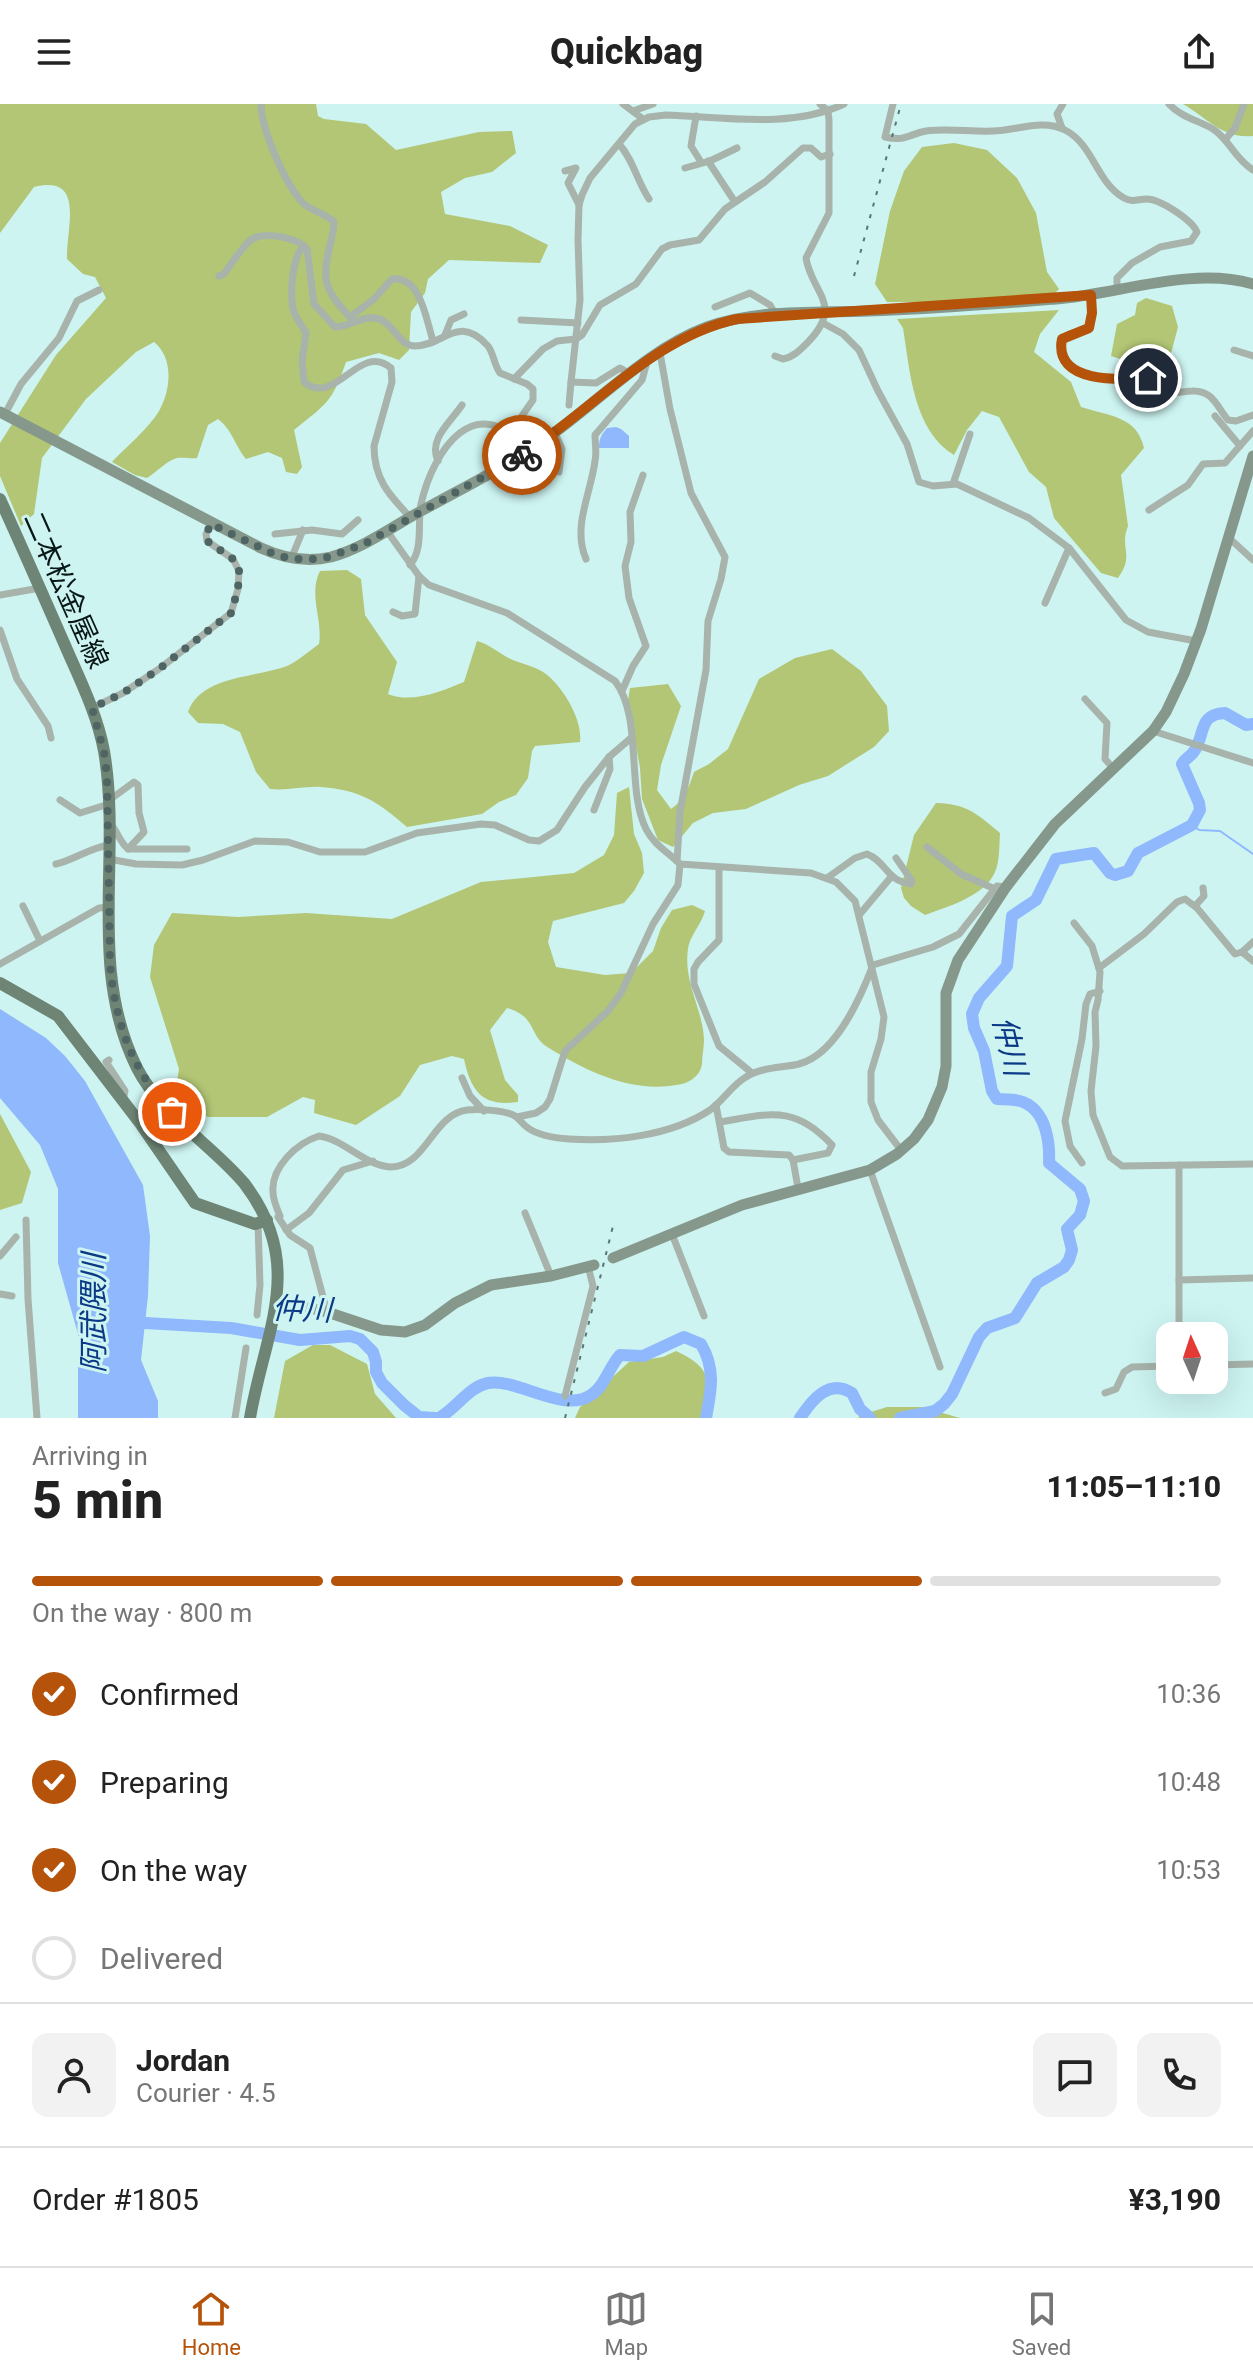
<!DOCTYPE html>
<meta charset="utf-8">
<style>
:root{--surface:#fff;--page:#f2f2f2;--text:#222;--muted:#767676;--line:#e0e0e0;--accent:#b45309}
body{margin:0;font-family:Roboto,"Noto Sans JP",sans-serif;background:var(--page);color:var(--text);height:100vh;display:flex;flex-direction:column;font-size:30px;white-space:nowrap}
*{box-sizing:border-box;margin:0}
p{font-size:26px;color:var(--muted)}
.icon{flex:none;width:44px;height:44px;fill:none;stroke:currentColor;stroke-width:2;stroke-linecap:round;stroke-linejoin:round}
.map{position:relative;height:1314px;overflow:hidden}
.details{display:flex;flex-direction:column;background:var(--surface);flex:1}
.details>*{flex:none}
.needle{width:52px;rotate:357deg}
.tools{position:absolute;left:1156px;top:1218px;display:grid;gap:16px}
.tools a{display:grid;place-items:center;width:72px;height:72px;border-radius:16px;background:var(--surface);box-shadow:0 8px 32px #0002;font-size:40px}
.pin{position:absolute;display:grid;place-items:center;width:68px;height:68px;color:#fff;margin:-34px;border:4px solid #fff;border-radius:50%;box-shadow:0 2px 8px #0007}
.courier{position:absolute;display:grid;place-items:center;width:80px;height:80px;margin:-40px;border:6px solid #b45309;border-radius:50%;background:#fff;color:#222;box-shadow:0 2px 10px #0007}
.overview em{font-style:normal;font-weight:800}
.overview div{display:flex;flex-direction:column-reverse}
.overview{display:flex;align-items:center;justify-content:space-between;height:136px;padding:0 32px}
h1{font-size:52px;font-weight:800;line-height:60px}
.bar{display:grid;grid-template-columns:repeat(4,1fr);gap:12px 8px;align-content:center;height:96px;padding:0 32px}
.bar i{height:10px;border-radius:6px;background:var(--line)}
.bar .on{background:var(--accent)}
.bar p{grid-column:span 4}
.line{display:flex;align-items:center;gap:20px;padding:0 32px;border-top:2px solid var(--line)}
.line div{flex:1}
.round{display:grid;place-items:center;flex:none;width:84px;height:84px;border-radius:16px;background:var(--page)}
ol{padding:0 32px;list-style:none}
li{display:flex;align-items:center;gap:24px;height:88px}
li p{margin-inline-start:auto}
li .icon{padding:8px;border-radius:50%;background:var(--accent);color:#fff;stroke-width:4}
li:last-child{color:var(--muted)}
li i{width:44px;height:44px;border:4px solid var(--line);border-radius:50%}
header{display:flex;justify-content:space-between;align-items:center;height:104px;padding:0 32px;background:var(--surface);font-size:36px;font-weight:800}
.menu{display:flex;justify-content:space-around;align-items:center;height:112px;border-top:2px solid var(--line);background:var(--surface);font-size:22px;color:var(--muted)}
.menu a{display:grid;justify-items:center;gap:4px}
.menu .on{color:var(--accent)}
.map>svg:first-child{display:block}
</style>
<header><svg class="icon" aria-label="menu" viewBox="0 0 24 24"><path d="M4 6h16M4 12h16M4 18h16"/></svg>Quickbag<svg class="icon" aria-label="share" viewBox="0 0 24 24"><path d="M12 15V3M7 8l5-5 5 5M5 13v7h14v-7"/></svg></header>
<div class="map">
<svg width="1253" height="1314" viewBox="0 0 1253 1314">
<rect width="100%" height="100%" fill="#cdf4f1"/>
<g fill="#b2c675">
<path d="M0 0H316L318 12 324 15 366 20 396 46 479 28 512 27 516 49 492 68 465 74 441 88 445 110 510 122 548 141 540 159 449 156 428 175 425 189 411 208 409 246 399 256 379 249 346 258C332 299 326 300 294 326L302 363 297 370 286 368 282 354 268 348 246 355C234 340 233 327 218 315L208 321 197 354C191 355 184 353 177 354 166 357 157 368 147 374L135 371 112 358C125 344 149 324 159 307 171 286 174 254 154 238L136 248 86 295 42 354 34 410 21 422 0 372V339L56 251 106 194 95 173 83 170 67 155C66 124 86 70 34 83L0 129Z"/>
<path d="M1183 0H1253V32C1223 35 1207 14 1183 0Z"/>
<path d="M954 39 987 46 1017 74 1036 109 1047 168 1059 185 1055 189 929 198H887L875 180 890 107 904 67 922 43Z"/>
<path d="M1146 194 1172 202 1178 223 1170 253 1154 266 1111 252 1117 220 1135 211 1137 199Z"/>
<path d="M1059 206 1040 230 1034 248 1071 278 1081 303C1109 312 1137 312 1144 344L1121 371 1128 422C1119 444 1135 451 1118 474L1101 469 1054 414 1046 383 1029 368 999 313 982 307 967 326 954 351C913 326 910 267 903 224L897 215Z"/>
<path d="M347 466 361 475 365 511 397 558 388 590C412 600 442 587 464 578L477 537C488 540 495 546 505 552 518 560 535 561 546 570 563 583 583 616 580 638L535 642 532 647 528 674 516 691 499 698 482 710 407 723C378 698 361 686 321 683 304 682 287 687 270 685L256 668 240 628 223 620 198 619 188 608C201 571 256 574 287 562 298 557 309 547 319 540 323 515 308 491 320 467Z"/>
<path d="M832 545 861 567 887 602 889 627 874 643 828 672 799 681 746 705 713 709 693 719 673 743 658 736 642 695 640 664 628 596 630 584 668 580 681 602 661 661 657 686 671 705C684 696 689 683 694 668L709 660 728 645 759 575 795 554Z"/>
<path d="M629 683 634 730 642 749 644 769 634 787 624 799 553 817 548 838 556 863 605 871 631 869 653 847 661 824 672 806 692 801 705 807C701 821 689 833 688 845 683 878 703 905 704 936 704 943 702 952 702 960 700 973 688 980 676 981 631 989 586 967 549 944 528 932 538 913 507 904L490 926 505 976 518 991V998C483 1003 471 988 464 955L452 952 420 961 400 992 356 1021 314 1009 315 996 303 993 267 1013H208L192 1005 176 982 179 965 150 873 154 841 172 809 238 813 306 809 392 815 481 778 574 769 604 751 614 731 617 689Z"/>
<path d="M936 699C968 700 977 710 1000 729 999 742 1000 756 995 768 985 792 947 803 925 811L911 802 904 794 901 784 914 731Z"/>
<path d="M0 1010 31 1068 22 1099 0 1106Z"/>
<path d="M313 1241H330L367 1260 375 1290 396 1314H274L285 1257Z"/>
<path d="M676 1247C713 1264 712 1279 702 1314H575L580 1303 629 1258 663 1253Z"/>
<path d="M887 1303H922L960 1314H858L861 1311Z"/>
</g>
<g fill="#8fb8fd">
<path d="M616 323 621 325 629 332V344H599C599 335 601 331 607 324Z"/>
<path d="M0 905 46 934 65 952 85 977 143 1081 150 1132 148 1192 141 1256 158 1297V1314H78V1230L58 1159V1085L40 1041 0 994Z"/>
</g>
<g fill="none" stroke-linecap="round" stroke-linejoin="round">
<path stroke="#8fb8fd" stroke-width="2" d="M1192 721 1199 726 1220 727 1253 750"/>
<g stroke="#8fb8fd" stroke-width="12">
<path d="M128 1218 231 1224 300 1236 350 1232 360 1235 373 1248 376 1258V1268L382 1279 404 1301 419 1313 435 1314"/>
<path d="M439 1314C457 1304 468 1283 488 1279 518 1274 563 1310 591 1291 605 1282 609 1263 620 1251L643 1252 684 1233 701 1240C716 1265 711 1287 706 1314"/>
<path d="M800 1314C812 1296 829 1274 852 1289L860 1305 870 1314"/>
<path d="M900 1314 935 1307 944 1300 952 1290 979 1233 987 1224 1015 1214 1037 1179 1064 1163 1069 1156 1072 1146 1067 1125 1080 1111 1084 1097 1080 1085 1049 1059C1050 1038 1046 1007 1023 998 1015 995 1006 995 997 995L992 987 984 947 974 924 972 910 979 894 1007 862 1012 812 1036 796 1056 755 1094 749 1110 769 1115 771 1128 767 1138 749 1192 721 1200 706 1199 699 1182 660C1185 654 1191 653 1195 646 1205 629 1199 610 1225 609L1246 621 1253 620"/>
</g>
<g stroke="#a7b3ab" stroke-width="7">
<path d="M261 0C261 25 285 79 302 98 310 107 325 109 334 118 334 129 330 139 328 150 320 185 333 193 354 218"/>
<path d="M623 0 643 15"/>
<path d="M893 0 885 33C905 38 909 30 926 27 948 24 971 28 993 27 1016 27 1042 14 1065 26 1094 41 1096 78 1124 94 1133 99 1138 95 1147 95 1160 95 1192 116 1197 128L1191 137 1160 143 1132 159 1117 174V187"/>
<path d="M1169 0C1182 14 1198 16 1213 25 1230 36 1233 53 1253 66"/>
<path d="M633 7 653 0"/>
<path d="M696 12 691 42 701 58"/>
<path d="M1062 24 1057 10 1063 0"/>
<path d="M1225 36 1235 24 1244 0"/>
<path d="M619 40C633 55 637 77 649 95"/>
<path d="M708 57 735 98"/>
<path d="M685 64 710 57 737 44"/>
<path d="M565 67 576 64 568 79 579 101"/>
<path d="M304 142C292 152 290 189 293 205 295 214 302 221 306 229L302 257 304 278C336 304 359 237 391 264L392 278 374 342C374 375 389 391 410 413"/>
<path d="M219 172 224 170C230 162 244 140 252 135 266 127 298 134 307 145L314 200 335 223C350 223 361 212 376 214 393 217 398 242 415 242 444 242 458 209 488 242 494 250 494 261 500 269L527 280 533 285V296L510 329"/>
<path d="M1091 191 1092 209 1089 224 1069 230 1060 239C1070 289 1120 269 1154 275L1171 288C1179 290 1184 287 1192 287 1213 286 1217 303 1228 316L1236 317 1253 311"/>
<path d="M715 203 750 189 770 201 776 211"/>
<path d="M350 213 374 195 392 175C421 172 426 215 433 237"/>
<path d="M521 216 578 219"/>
<path d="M823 219 843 230 859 246 878 287 907 340 919 378 933 382 957 380 1029 414 1069 444 1126 516 1148 528 1196 537"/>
<path d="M445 231 451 216 464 210"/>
<path d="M1234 246 1253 252"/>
<path d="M660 249 670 305 691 389 725 453 721 475 708 517 706 566 680 708 677 757"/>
<path d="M775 252 783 255C794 253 801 245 809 237 844 200 811 188 806 154L829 109V16L828 7 820 0"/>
<path d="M630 270 620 264 596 279 571 278 580 196 578 136 579 101 582 91 590 74 635 20 649 13 666 11C722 13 791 25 844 0"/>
<path d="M514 275 543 245 557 237 576 235 582 231 600 201 636 180 662 145 670 141 699 136 725 105 765 78 803 44H811L821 53 830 50"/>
<path d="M569 301 571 278"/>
<path d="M5 310 21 280 59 234 77 197 99 186"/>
<path d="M1215 312 1240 342"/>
<path d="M555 329 562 345 559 368"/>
<path d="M438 357C428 335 450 319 462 301"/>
<path d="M953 380 970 330"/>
<path d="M1149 406 1188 381 1203 360 1225 359 1253 327"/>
<path d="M387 427 419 472 429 481 507 509 615 577C643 613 626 685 646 725 654 741 668 748 680 760L811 769 836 778 855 797 884 913 881 935 871 968V998L878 1016 901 1046"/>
<path d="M275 430 312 426 342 430 358 416"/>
<path d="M1228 433 1253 456"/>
<path d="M291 455 303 426"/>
<path d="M586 455C572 423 591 389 595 357 597 348 595 340 595 331L642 276 647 258"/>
<path d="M410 461C424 444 417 420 421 400 433 346 477 282 527 348"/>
<path d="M0 491 40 484"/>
<path d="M1045 499 1069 444"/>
<path d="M393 508 402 512 415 510 419 472"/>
<path d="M0 526 17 575 48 622 51 634"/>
<path d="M622 587 633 562 646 542 629 494 625 462 631 438 630 408 643 371"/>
<path d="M1085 595 1107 619 1105 655 1113 664"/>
<path d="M92 604 123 589 159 565 231 509 238 485 239 467 233 455 207 437 206 430 211 420"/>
<path d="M1153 627 1253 659"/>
<path d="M60 696 80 709 109 700"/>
<path d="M108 697 134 678 138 681 139 709 144 728 128 745"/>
<path d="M594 706 610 665 609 653"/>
<path d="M110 719C118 728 119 737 128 745H187"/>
<path d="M927 743 961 770 995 785"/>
<path d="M109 755 136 760 182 761 203 756 255 737 288 738 320 748H365L417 729 481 720 495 721 529 736 539 737 557 726 585 683 609 653 631 634"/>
<path d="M56 760C72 757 89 744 109 741"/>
<path d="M719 764V836L698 858 694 865V880L719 942 752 969"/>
<path d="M827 774 855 754 867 750C887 758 885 776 911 780L912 777 896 754"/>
<path d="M23 802 40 837"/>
<path d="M1195 802 1204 792 1203 784"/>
<path d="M860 810 891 773"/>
<path d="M1074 819 1092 842 1100 868 1098 896 1095 908 1096 942 1091 987 1093 1011 1110 1053 1122 1062 1253 1060"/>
<path d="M1242 848 1253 838"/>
<path d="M0 860 99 804 109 803"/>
<path d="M1099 864 1144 830 1177 798 1185 795 1197 804 1235 850 1242 848 1253 857"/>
<path d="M109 956 106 958 125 987 123 996"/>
<path d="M462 974 470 992 484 1007"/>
<path d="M716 1001 724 1044 729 1048 789 1051 793 1056 798 1084"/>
<path d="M517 1013 536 1009 545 1003 550 995 565 947 608 907 621 889 653 820 678 781 680 760"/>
<path d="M720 1018C769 1010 794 1000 832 1041L828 1049 793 1056"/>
<path d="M1082 1059 1070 1042 1065 1017 1082 935 1086 900 1090 890 1100 887"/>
<path d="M870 1066 940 1263"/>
<path d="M525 1109 551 1172"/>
<path d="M280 1112C277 1105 273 1096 273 1088 271 1063 297 1039 319 1032 344 1035 365 1062 391 1063 426 1063 433 1010 467 1006 479 1005 505 1006 515 1012 520 1015 523 1021 528 1024 539 1032 555 1034 569 1035 614 1038 671 1032 710 1006 724 996 732 981 746 973 761 963 782 964 799 960 836 950 860 895 873 861L933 843 959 830 997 782 1006 783"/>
<path d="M278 1113 290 1131 310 1144 327 1208"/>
<path d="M26 1116 28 1195 37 1314"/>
<path d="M286 1126 309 1109 343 1066 373 1057"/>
<path d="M672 1130 704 1212"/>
<path d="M0 1152 16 1133"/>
<path d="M1179 1176 1253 1174"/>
<path d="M0 1190 12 1192"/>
<path d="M257 1211 260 1181 258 1120"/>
<path d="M1179 1232V1061"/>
<path d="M1214 1261 1253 1260"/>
<path d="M1105 1289 1116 1285 1124 1268 1132 1263 1170 1262"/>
<path d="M565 1292 593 1182 588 1162"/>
<path d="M235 1314 246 1244"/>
</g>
<g stroke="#86988c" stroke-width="11">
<path d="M0 308 261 444C283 454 306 459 331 453 364 444 393 422 423 406 468 381 516 358 558 326 605 291 651 244 707 223 757 205 816 209 868 207 931 205 993 200 1056 195 1118 190 1193 162 1253 180"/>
<path d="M613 1154 742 1101 870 1066 897 1050 914 1035 928 1016 942 983 946 962V889L958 856 1006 783 1055 720 1153 627 1166 608 1184 570 1201 525 1253 352"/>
<path d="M277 1197 327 1208 381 1226 405 1228 425 1221 455 1199 491 1181 551 1172 594 1161"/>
</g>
<g stroke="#6e8575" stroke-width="12">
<path d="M0 395C22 443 43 491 64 539 79 574 97 609 104 647 122 752 87 864 137 964 161 1011 211 1040 244 1079 307 1161 265 1226 250 1314"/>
<path d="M0 879 58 912 140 1019 195 1099 255 1120 267 1116"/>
</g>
<g stroke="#5b7472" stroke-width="2" stroke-dasharray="4 8" stroke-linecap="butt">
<path d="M854 172 901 0"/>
<path d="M565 1314 614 1118"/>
</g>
</g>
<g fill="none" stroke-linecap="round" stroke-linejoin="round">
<path stroke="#4e6563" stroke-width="8" stroke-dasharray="0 14.4" d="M172 1008C131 967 114 914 110 858L107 672 104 648 92 604 123 589 159 565 231 509 238 485 239 467 233 455 207 437 206 430 211 420 278 452 305 456 329 453 366 439 522 351"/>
<path stroke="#b45309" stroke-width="10" d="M522 351C593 306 653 233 737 215L1091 191 1092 209 1089 224 1062 235C1053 280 1121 276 1148 274"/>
</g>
<g text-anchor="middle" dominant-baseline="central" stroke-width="6" stroke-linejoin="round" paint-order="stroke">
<g font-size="28" fill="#091817" stroke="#cdf4f1">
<text transform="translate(66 486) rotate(66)">二本松金屋線</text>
</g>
<g font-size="30" font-style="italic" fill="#0a3986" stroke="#cdf4f1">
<text transform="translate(1010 942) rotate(77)">仲川</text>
<text transform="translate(302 1205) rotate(2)">仲川</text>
<text transform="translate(93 1209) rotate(-90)">阿武隈川</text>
</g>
</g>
</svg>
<div class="tools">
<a><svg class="needle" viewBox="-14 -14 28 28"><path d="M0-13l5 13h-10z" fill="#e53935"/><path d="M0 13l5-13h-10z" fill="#767676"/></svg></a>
</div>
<div class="pin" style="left:172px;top:1008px;background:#ea580c"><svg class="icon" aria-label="bag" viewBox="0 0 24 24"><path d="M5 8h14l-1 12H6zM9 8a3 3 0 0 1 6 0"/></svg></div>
<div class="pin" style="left:1148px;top:274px;background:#1f2937"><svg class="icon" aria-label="home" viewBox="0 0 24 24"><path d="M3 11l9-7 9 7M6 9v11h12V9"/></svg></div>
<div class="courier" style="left:522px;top:351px"><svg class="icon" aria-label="bike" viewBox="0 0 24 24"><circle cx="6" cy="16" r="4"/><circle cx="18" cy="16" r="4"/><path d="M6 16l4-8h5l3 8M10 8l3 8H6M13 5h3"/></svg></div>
</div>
<section class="details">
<div class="overview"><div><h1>5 min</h1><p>Arriving in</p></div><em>11:05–11:10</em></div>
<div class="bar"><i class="on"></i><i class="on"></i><i class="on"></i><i></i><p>On the way · 800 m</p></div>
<ol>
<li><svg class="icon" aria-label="check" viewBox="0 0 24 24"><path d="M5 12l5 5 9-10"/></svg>Confirmed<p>10:36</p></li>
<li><svg class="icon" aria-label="check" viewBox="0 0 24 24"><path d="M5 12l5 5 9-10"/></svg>Preparing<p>10:48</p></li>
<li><svg class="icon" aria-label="check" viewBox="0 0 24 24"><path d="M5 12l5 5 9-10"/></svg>On the way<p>10:53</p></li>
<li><i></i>Delivered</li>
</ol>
<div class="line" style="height:144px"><a class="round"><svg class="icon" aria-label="person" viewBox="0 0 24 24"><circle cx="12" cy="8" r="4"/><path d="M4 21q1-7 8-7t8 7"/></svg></a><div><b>Jordan</b><p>Courier · 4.5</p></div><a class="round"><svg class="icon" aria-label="chat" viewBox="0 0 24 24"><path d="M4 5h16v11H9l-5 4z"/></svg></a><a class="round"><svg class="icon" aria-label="phone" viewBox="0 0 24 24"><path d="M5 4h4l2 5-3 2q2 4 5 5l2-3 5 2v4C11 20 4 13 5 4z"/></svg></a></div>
<div class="line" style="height:104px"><div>Order #1805</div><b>¥3,190</b></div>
</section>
<nav class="menu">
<a class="on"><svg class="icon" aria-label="home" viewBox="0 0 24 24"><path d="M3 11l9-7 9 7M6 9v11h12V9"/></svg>Home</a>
<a><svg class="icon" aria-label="map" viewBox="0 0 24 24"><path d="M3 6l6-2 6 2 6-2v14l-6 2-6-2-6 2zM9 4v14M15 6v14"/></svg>Map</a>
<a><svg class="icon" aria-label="saved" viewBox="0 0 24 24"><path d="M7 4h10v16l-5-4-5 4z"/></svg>Saved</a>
</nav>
